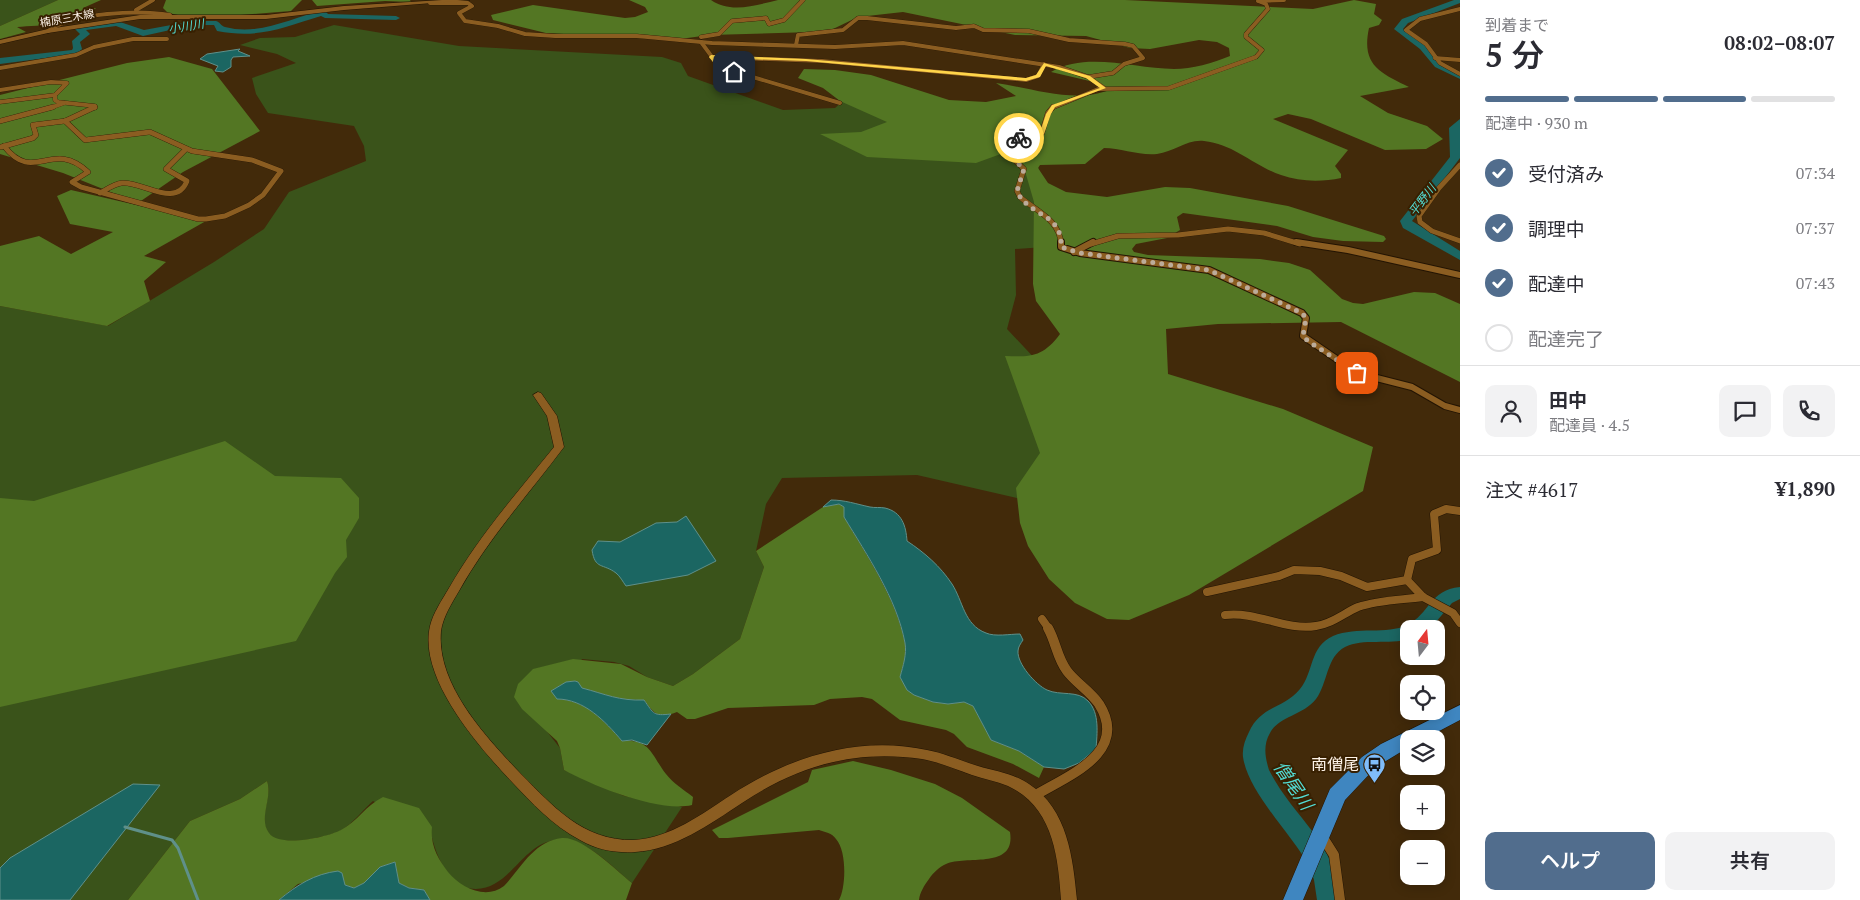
<!DOCTYPE html>
<html lang="ja">
<meta charset="utf-8">
<style>
:root{--surface:#fff;--page:#f2f2f3;--text:#2b2b33;--muted:#7c7c81;--line:#e1e1e2;--accent:#516d8d}
body{margin:0;font-family:"PT Serif","Noto Sans JP",serif;background:var(--page);color:var(--text);height:100vh;display:flex;flex-direction:column;font-size:19px;white-space:nowrap}
*{box-sizing:border-box;margin:0}
p{font-size:16px;color:var(--muted)}
.icon{flex:none;width:28px;height:28px;fill:none;stroke:currentColor;stroke-width:2;stroke-linecap:round;stroke-linejoin:round}
.map{position:relative;flex:1;overflow:hidden}
.side{display:flex;flex-direction:column;background:var(--surface);width:400px}
.side>*{flex:none}
.needle{width:32px;rotate:16deg}
.fabs{position:absolute;left:1400px;top:620px;display:grid;gap:10px}
.fabs a{display:grid;place-items:center;width:45px;height:45px;border-radius:10px;background:var(--surface);box-shadow:0 2px 12px #0003;font-size:25px}
.pin{position:absolute;display:grid;place-items:center;width:42px;height:42px;color:#fff;margin:-21px;border-radius:10px;box-shadow:0 2px 8px #0006}
.courier{position:absolute;display:grid;place-items:center;width:50px;height:50px;margin:-25px;border:4px solid #ffd54a;border-radius:50%;background:#fff;color:#222;box-shadow:0 1px 6px #0007}
.headline em{font-style:normal;font-weight:600}
.headline div{display:flex;flex-direction:column-reverse}
.headline{display:flex;align-items:center;justify-content:space-between;height:85px;padding:0 25px}
h1{font-size:32px;font-weight:600;line-height:38px}
.bar{display:grid;grid-template-columns:repeat(4,1fr);gap:8px 5px;align-content:center;height:60px;padding:0 25px}
.bar i{height:6px;border-radius:4px;background:var(--line)}
.bar .active{background:var(--accent)}
.bar p{grid-column:span 4}
.line{display:flex;align-items:center;gap:12px;padding:0 25px;border-top:1px solid var(--line)}
.line div{flex:1}
.round{display:grid;place-items:center;flex:none;width:52px;height:52px;border-radius:10px;background:var(--page)}
ol{padding:0 25px;list-style:none}
li{display:flex;align-items:center;gap:15px;height:55px}
li p{margin-inline-start:auto}
li .icon{padding:5px;border-radius:50%;background:var(--accent);color:#fff;stroke-width:4}
li:last-child{color:var(--muted)}
li i{width:28px;height:28px;border:2px solid var(--line);border-radius:50%}
.cta{display:flex;gap:10px;margin-top:auto;padding:10px 25px}
.cta a{flex:1;height:58px;border-radius:10px;background:var(--accent);color:#fff;font-size:20px;font-weight:600;line-height:58px;text-align:center}
.cta a+a{background:var(--page);color:var(--text)}
main{display:flex;flex:1;min-height:0}
.map>svg:first-child{display:block}
</style>
<main>
<div class="map">
<svg width="1460" height="900" viewBox="0 0 1460 900">
<rect width="100%" height="100%" fill="#422a0a"/>
<g fill="#3a531a">
<path d="M0 0H58L0 26Z"/>
<path d="M334 25 459 46 662 57 681 63 688 76 783 110 835 108 849 96 1033 152 1048 196 1060 246 1015 249 1016 295 1007 329 1054 379 1086 514 917 475 782 478 766 504 756 551 764 567 740 639 693 674 673 686 647 677 629 666 614 662 582 659 541 724 560 748 564 770 624 796 682 807 632 883C610 865 585 836 555 840 518 845 507 900 463 887 444 875 436 854 431 834L373 801C363 810 353 823 342 830 329 837 279 848 269 834 257 818 273 798 267 781L240 799 190 821 128 900H0V306L108 326 214 262 264 229 289 192 366 161 364 146 354 126 268 113 256 94 252 78 296 63 277 54 240 45 260 38 295 37Z"/>
</g>
<g fill="#537623">
<path d="M58 0H101L83 8H96C77 26 41 25 17 27L26 32 0 39V26Z"/>
<path d="M166 0H302L291 11 229 16H183L168 13 163 8Z"/>
<path d="M312 0H410L411 2 385 1 317 6Z"/>
<path d="M629 0H711C731 14 756 5 778 0H1125L1313 9 1354 0 1376 4 1374 14 1382 20 1379 25 1369 28C1361 65 1380 73 1409 87L1360 96 1388 113 1427 126 1443 139 1426 149 1385 150 1311 119 1288 114 1273 119 1348 150 1335 166 1341 174V178C1322 182 1300 182 1281 175 1254 166 1234 144 1204 141 1187 139 1174 152 1157 154 1140 156 1121 148 1104 148L1085 164 1040 165 1038 168 1048 183 1066 192 1107 197 1165 187 1190 188 1288 206 1384 236 1386 239 1383 242 1343 241 1313 237 1277 226 1183 213 1177 217 1180 230 1167 238 1136 244 1132 249 1134 252 1148 255 1260 259 1289 263 1310 270 1342 299 1353 303 1363 304 1414 292 1435 293 1460 304V382L1341 322 1218 324 1166 329 1168 374 1283 409 1373 447 1363 491 1189 595 1129 620 1107 619 1075 603 1049 579 1028 546 1020 523 1016 488 1040 453 1005 356C1031 357 1043 357 1060 334L1036 301 1033 284 1034 202 1025 171 1009 151 976 163 867 157 820 134 861 132 887 122 840 101 823 88 798 78 804 69 835 70 871 75 949 100 986 102 1016 96 996 83C1032 88 1075 104 1109 90L1094 82 1051 72C1087 51 1135 69 1174 69 1192 69 1213 63 1230 56L1229 48 1217 42 1199 40 1150 49 1130 48 1086 36 1015 35 903 12 858 17 833 29 812 32 710 35 672 40 546 33 493 20 491 15 533 5 625 18 635 17 648 12 645 7Z"/>
<path d="M169 57 212 69 260 131 183 172 138 203 63 173 0 154V95L127 63Z"/>
<path d="M71 190 206 221 144 256 166 262 144 281 150 301 107 326 0 306V246L39 236 71 254 113 232 70 224 57 196Z"/>
<path d="M225 441 275 476 341 478 359 498V518L346 540 347 557 335 573 296 641 0 707V498L34 501Z"/>
<path d="M839 504 844 507V517C867 556 896 598 905 643 907 654 903 666 900 677L914 695 933 702 948 704 964 702 973 706 991 740 1019 751 1044 767 1039 778 1013 764 967 747 954 734 946 730 900 720 872 699 862 697 830 699 814 705 728 708 695 719H687L677 712C659 719 655 715 644 700 619 701 605 694 581 688L578 682C567 680 560 685 552 691L557 699C584 699 605 721 622 741 651 739 651 755 666 774 673 783 684 790 693 797L692 805C660 813 593 786 564 770L560 748 557 741 522 709 514 697 518 684 533 669 573 659 621 664 647 677 673 686 693 674 740 639 764 567 756 551 823 507Z"/>
<path d="M853 761 891 770 935 784 962 798 1010 832C1016 870 968 855 946 864 939 867 933 873 929 879 924 886 920 892 919 900H839C846 888 847 851 836 839 832 833 825 832 819 830L728 838H719L712 830 808 782 812 770Z"/>
<path d="M267 781C273 798 258 818 269 833 279 848 328 837 341 830 357 822 366 805 383 797L419 808 432 827C430 845 438 859 448 872 461 888 486 900 504 886 521 868 534 841 562 838 582 836 616 870 632 883L626 900H430L424 890 409 888 399 883 395 862 380 867 364 883 354 888 345 885 342 873 298 884 279 900H128L190 821 240 799Z"/>
</g>
<g fill="#1b6662" stroke="#5f908a">
<path d="M240 49 238 51 250 56 233 57 231 60V67L223 72 215 71 218 66 200 59 207 54Z"/>
<path d="M831 500C845 500 856 504 870 507 875 508 880 507 885 508 902 512 906 526 907 541 925 553 940 566 952 584 963 601 964 625 986 633 995 637 1010 634 1020 634L1023 640C1021 643 1018 647 1018 651 1017 664 1036 685 1047 690 1060 696 1078 690 1088 701 1100 713 1097 734 1096 749L1079 763 1064 769 1044 767 1019 751 991 740 973 706 964 702 948 704 933 702 914 695 907 690 900 677C903 666 907 654 905 643 897 599 867 555 844 517V507L839 504 823 507Z"/>
<path d="M686 516 716 561 688 575 626 586C623 582 620 576 616 573 603 563 595 570 592 550L598 541 620 542 656 523 677 522Z"/>
<path d="M575 681 578 682 582 688C605 694 619 701 644 700 654 714 653 716 671 714L647 745 632 740 622 741C605 721 584 699 557 699L551 691 566 682Z"/>
<path d="M133 784 160 785 70 900H0V868L10 858Z"/>
<path d="M395 862 399 883 409 888 424 890 430 900H279C297 885 314 874 338 871L342 873 345 885 354 888 364 883 380 867Z"/>
</g>
<g fill="none" stroke-linecap="round" stroke-linejoin="round">
<path stroke="#5f908a" stroke-width="3" d="M125 827 172 840 178 848 198 900"/>
<g fill="#1b6662" fill-rule="evenodd">
<path d="M1454 0H1460V3L1408 23 1403 29 1426 45 1441 63 1460 72V79L1435 67 1420 49 1394 29 1402 19Z"/>
<path d="M324 10 328 14 396 16 400 18 396 20 325 18 321 16C281 28 259 39 217 31L214 25H193L143 36 116 26 86 30 90 34 80 42 82 49 77 54 0 64V58L72 50 73 48 72 41 80 34 75 29 79 27 117 21 144 30 193 21H216C220 22 221 26 225 27 259 36 291 18 324 10Z"/>
<path d="M1460 119V158L1412 221 1460 251V260L1403 228 1400 221 1450 157 1449 128Z"/>
<path d="M1460 587V599L1452 603 1430 629H1409V639C1389 645 1363 638 1345 647 1326 657 1328 683 1316 699 1304 715 1279 716 1270 733 1263 745 1265 757 1269 770 1294 819 1334 839 1341 900H1317L1314 880 1310 867C1292 835 1248 792 1243 757 1242 748 1245 740 1249 732 1261 705 1284 709 1300 689 1314 672 1309 647 1333 636 1357 626 1387 635 1407 625 1430 614 1429 590 1460 587Z"/>
</g>
<defs>
<g id="minor-far4">
<path d="M1259 1 1284 0"/>
<path d="M430 3H468L472 6 459 13 465 21 498 26 525 34 555 36H637L712 43 835 47 903 43 1059 67 1088 77 1104 88"/>
<path d="M1460 9 1420 19 1406 30 1426 44 1440 63 1460 74"/>
<path d="M136 10 153 0"/>
<path d="M48 31C73 12 140 10 170 15L169 17"/>
<path d="M701 37 719 34 732 21 766 18 769 24 784 20 803 0"/>
<path d="M701 42 718 65 726 69 840 103"/>
<path d="M796 45 798 35 843 30 858 18H867L956 28 974 26 983 30 1029 31 1069 40 1125 44 1133 46 1143 58 1124 64 1113 73 1088 77"/>
<path d="M711 57 822 61 1026 80 1038 76 1044 64"/>
<path d="M1435 58 1460 60"/>
<path d="M0 68 76 55 94 47 133 39H167"/>
<path d="M0 90 51 82 67 83 55 95 0 102"/>
<path d="M55 95V100L58 102 95 106V108"/>
<path d="M50 108 64 103"/>
<path d="M1052 108 1098 89 1169 88 1256 57 1262 50 1246 37V34L1268 9 1266 4 1258 1"/>
</g>
<g id="minor-far3">
<path d="M1053 107 1048 113 1042 133 1003 144 1002 148 1024 169 1017 191 1020 197C1036 211 1060 220 1061 244"/>
<path d="M0 121 53 107"/>
<path d="M4 146C34 185 52 138 88 172L72 182 81 187 198 219H206L225 216 249 205 263 195 281 171 252 160 192 151 150 132 85 140 65 121"/>
<path d="M1 147 33 138 36 135 33 125 65 121 95 107"/>
<path d="M1460 165 1439 188 1419 216 1420 222 1432 231 1460 241"/>
<path d="M100 193C107 189 114 184 122 183 142 181 176 209 187 181L166 169 186 149"/>
<path d="M1091 244 1118 236 1178 235 1228 229 1264 233 1300 244"/>
</g>
<g id="minor-far2">
<path d="M1061 242V247L1080 253 1209 270 1302 313 1306 318 1303 336 1357 373 1412 387 1445 406 1460 410"/>
<path d="M1296 242 1348 250 1460 275"/>
<path d="M1074 252 1093 242"/>
</g>
<g id="minor-far1">
<path d="M1407 580 1423 597 1453 613 1460 623"/>
<path d="M1207 592 1279 576 1294 570 1320 571 1341 576 1367 587 1407 580 1412 559 1437 550 1434 514 1446 509 1460 511"/>
<path d="M1225 615C1257 611 1285 631 1316 626 1332 624 1344 613 1358 607 1379 600 1401 600 1423 597"/>
<path d="M1042 619 1049 629"/>
</g>
<g id="minor">
<path d="M1034 796C1067 776 1130 753 1099 704 1090 691 1076 683 1067 671 1057 658 1056 642 1048 628"/>
<path d="M1322 836 1334 855 1340 900"/>
</g>
<path id="tertiary" d="M538 392 541 393 557 416 564 447C528 495 488 539 459 591 452 603 443 617 441 631 436 685 487 738 521 774 554 807 583 841 634 840 670 838 702 814 731 795 789 757 858 735 927 750 944 753 961 761 978 766 995 771 1015 774 1029 784 1068 809 1073 859 1077 900H1061C1058 856 1053 807 1008 786 996 781 984 779 972 775 955 769 939 762 922 759 855 749 797 766 742 803 710 824 674 850 635 852 615 853 597 850 580 840 553 826 532 803 511 781 479 747 418 678 430 626 433 613 442 600 449 588 478 537 517 493 554 447L547 416 533 395Z"/>
<path id="secondary" d="M442 0H470L344 10 266 19H140L48 33 0 44V40L48 29 140 15H266L344 6Z"/>
<path id="trunk" d="M1460 705V720L1424 739H1409V747L1376 767 1345 800 1303 900H1283L1330 789 1362 757 1381 744Z"/>
</defs>
<use href="#minor-far4" stroke="#231403" stroke-width="4.5"/>
<use href="#minor-far3" stroke="#231403" stroke-width="5.5"/>
<use href="#minor-far2" stroke="#231403" stroke-width="8"/>
<use href="#minor-far1" stroke="#231403" stroke-width="9"/>
<use href="#minor" stroke="#231403" stroke-width="11"/>
<use href="#tertiary" stroke="#231403" stroke-width="1"/>
<use href="#secondary" stroke="#231403" stroke-width="1"/>
<use href="#trunk" stroke="#231403" stroke-width="1"/>
<use href="#minor-far4" stroke="#8b5d21" stroke-width="4"/>
<use href="#minor-far3" stroke="#8b5d21" stroke-width="5"/>
<use href="#minor-far2" stroke="#8b5d21" stroke-width="6"/>
<use href="#minor-far1" stroke="#8b5d21" stroke-width="8"/>
<use href="#minor" stroke="#8b5d21" stroke-width="10"/>
<use href="#tertiary" fill="#8b5d21" fill-rule="evenodd"/>
<use href="#secondary" fill="#8b5d21" fill-rule="evenodd"/>
<use href="#trunk" fill="#3f86c0" fill-rule="evenodd"/>
</g>
<path fill="#ffd54a" d="M711 55 806 59 1026 78 1036 75 1044 63 1090 76 1106 88 1055 107 1051 114 1044 134 1019 140 1017 137 1040 132 1046 114 1052 105 1100 88 1086 78 1046 66 1040 77 1026 81 806 61 714 58 719 64 736 71 734 74 716 66 709 57Z"/>
<g fill="none" stroke-linecap="round" stroke-linejoin="round">
<path stroke="#bcac9a" stroke-width="5" stroke-dasharray="0 9" d="M1019 138 1003 144 1002 148 1024 169 1017 191C1028 217 1063 212 1061 247L1080 253 1209 270 1302 313 1306 318 1303 336 1308 341 1357 373"/>
</g>
<defs>
<symbol id="bus-pin" viewBox="-11 -11 22 30"><path d="M0 17L-7.5 6A9.5 9.5 0 1 1 7.5 6Z" fill="#80bdfa" stroke="#382001"/><path d="M-5-6H5V4H4V6H2V4H-2V6H-4V4H-5ZM-3.5-4V0h7V-4ZM-3.5 1.2v1.5H-2V1.2ZM2 1.2v1.5H3.5V1.2Z" fill="#111"/></symbol>
</defs>
<g fill-rule="evenodd">
<use href="#bus-pin" x="1362" y="752" width="25" height="34"/>
</g>
<g text-anchor="middle" dominant-baseline="central" stroke-width="4" stroke-linejoin="round" paint-order="stroke">
<g font-size="11" fill="#fdf2e7" stroke="#382001">
<text transform="translate(67 18) rotate(-10)">楠原三木線</text>
</g>
<g font-size="12" font-style="italic" fill="#53ddd5" stroke="#382001">
<text transform="translate(186 26) rotate(-9)">小川川</text>
<text transform="translate(1422 200) rotate(-53)">平野川</text>
</g>
<g font-size="16" fill="#fdf2e7" stroke="#382001" text-anchor="end">
<text x="1359" y="764">南僧尾</text>
</g>
<g font-size="18" font-style="italic" fill="#53ddd5" stroke="#382001">
<text transform="translate(1294 785) rotate(56)">僧尾川</text>
</g>
</g>
</svg>
<div class="fabs">
<a><svg class="needle" viewBox="-14 -14 28 28"><path d="M0-13l5 13h-10z" fill="#e53935"/><path d="M0 13l5-13h-10z" fill="#7c7c81"/></svg></a>
<a><svg class="icon" aria-label="locate" viewBox="0 0 24 24"><circle cx="12" cy="12" r="6"/><path d="M12 2v4M12 18v4M2 12h4M18 12h4"/></svg></a>
<a><svg class="icon" aria-label="layers" viewBox="0 0 24 24"><path d="M12 4l9 5-9 5-9-5zM3 14l9 5 9-5"/></svg></a>
<a>+</a>
<a>−</a>
</div>
<div class="pin" style="left:1357px;top:373px;background:#ea580c"><svg class="icon" aria-label="bag" viewBox="0 0 24 24"><path d="M5 8h14l-1 12H6zM9 8a3 3 0 0 1 6 0"/></svg></div>
<div class="pin" style="left:734px;top:72px;background:#1f2937"><svg class="icon" aria-label="home" viewBox="0 0 24 24"><path d="M3 11l9-7 9 7M6 9v11h12V9"/></svg></div>
<div class="courier" style="left:1019px;top:138px"><svg class="icon" aria-label="bike" viewBox="0 0 24 24"><circle cx="6" cy="16" r="4"/><circle cx="18" cy="16" r="4"/><path d="M6 16l4-8h5l3 8M10 8l3 8H6M13 5h3"/></svg></div>
</div>
<section class="side">
<div class="headline"><div><h1>5 分</h1><p>到着まで</p></div><em>08:02–08:07</em></div>
<div class="bar"><i class="active"></i><i class="active"></i><i class="active"></i><i></i><p>配達中 · 930 m</p></div>
<ol>
<li><svg class="icon" aria-label="check" viewBox="0 0 24 24"><path d="M5 12l5 5 9-10"/></svg>受付済み<p>07:34</p></li>
<li><svg class="icon" aria-label="check" viewBox="0 0 24 24"><path d="M5 12l5 5 9-10"/></svg>調理中<p>07:37</p></li>
<li><svg class="icon" aria-label="check" viewBox="0 0 24 24"><path d="M5 12l5 5 9-10"/></svg>配達中<p>07:43</p></li>
<li><i></i>配達完了</li>
</ol>
<div class="line" style="height:90px"><a class="round"><svg class="icon" aria-label="person" viewBox="0 0 24 24"><circle cx="12" cy="8" r="4"/><path d="M4 21q1-7 8-7t8 7"/></svg></a><div><b>田中</b><p>配達員 · 4.5</p></div><a class="round"><svg class="icon" aria-label="chat" viewBox="0 0 24 24"><path d="M4 5h16v11H9l-5 4z"/></svg></a><a class="round"><svg class="icon" aria-label="phone" viewBox="0 0 24 24"><path d="M5 4h4l2 5-3 2q2 4 5 5l2-3 5 2v4C11 20 4 13 5 4z"/></svg></a></div>
<div class="line" style="height:65px"><div>注文 #4617</div><b>¥1,890</b></div>
<div class="cta"><a>ヘルプ</a><a>共有</a></div>
</section>
</main>
